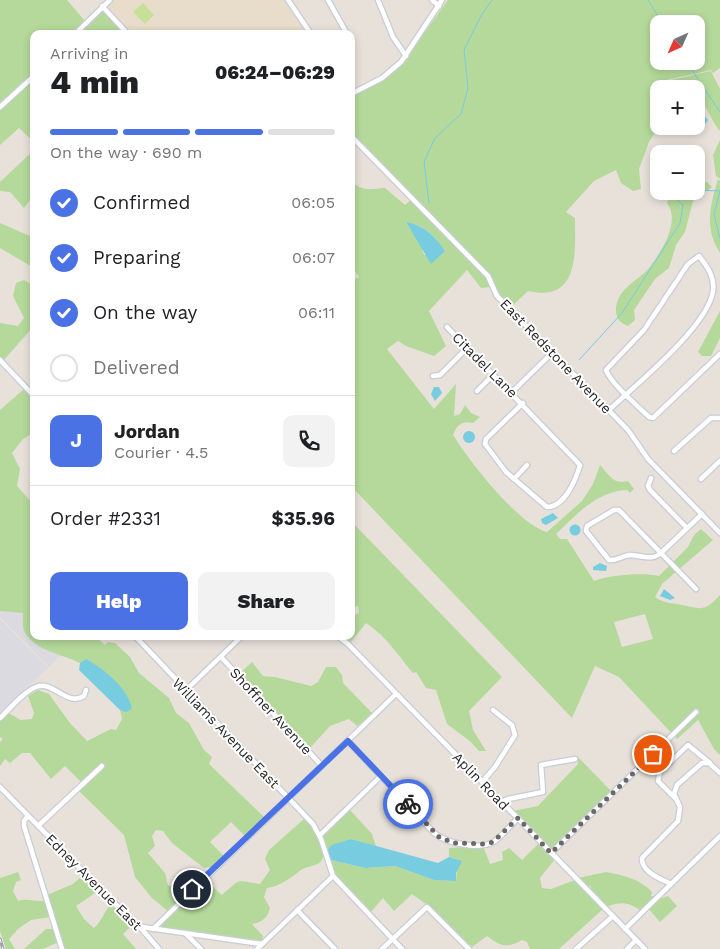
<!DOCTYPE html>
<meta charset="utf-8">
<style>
:root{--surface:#fff;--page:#f2f2f2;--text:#202124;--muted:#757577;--line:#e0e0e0;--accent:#4a72e5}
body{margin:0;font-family:"Work Sans",sans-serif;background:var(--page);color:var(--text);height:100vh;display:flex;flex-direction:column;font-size:19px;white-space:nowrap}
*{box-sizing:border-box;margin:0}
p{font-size:16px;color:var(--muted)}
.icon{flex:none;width:28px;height:28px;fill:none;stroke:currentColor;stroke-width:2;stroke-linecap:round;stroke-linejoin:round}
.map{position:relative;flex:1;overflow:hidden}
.panel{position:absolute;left:30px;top:30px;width:325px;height:610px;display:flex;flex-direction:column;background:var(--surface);border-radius:10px;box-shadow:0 2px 8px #0003}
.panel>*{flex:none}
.needle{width:32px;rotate:225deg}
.buttons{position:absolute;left:650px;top:15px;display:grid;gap:10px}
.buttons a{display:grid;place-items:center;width:55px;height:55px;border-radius:10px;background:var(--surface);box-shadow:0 2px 8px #0003;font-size:25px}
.pin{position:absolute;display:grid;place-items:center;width:42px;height:42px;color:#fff;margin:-21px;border:2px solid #fff;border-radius:50%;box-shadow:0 1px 5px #0007}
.courier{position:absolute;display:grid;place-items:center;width:50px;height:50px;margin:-25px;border:4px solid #4a72e5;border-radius:50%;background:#fff;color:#222;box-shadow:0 1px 6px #0007}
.summary em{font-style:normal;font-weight:800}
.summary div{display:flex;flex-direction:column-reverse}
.summary{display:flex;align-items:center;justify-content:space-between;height:85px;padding:0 20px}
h1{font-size:32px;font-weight:800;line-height:38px}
.bar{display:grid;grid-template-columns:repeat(4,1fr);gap:8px 5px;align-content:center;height:60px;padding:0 20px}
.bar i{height:6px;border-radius:4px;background:var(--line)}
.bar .selected{background:var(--accent)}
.bar p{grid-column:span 4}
.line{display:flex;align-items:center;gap:12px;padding:0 20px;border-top:1px solid var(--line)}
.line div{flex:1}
.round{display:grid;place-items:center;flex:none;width:52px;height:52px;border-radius:10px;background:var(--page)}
ol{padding:0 20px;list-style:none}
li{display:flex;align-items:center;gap:15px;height:55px}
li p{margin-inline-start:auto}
li .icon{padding:5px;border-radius:50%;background:var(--accent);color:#fff;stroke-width:4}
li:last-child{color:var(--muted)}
li i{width:28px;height:28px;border:2px solid var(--line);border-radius:50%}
.button{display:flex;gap:10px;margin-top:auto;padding:10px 20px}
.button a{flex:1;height:58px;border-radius:10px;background:var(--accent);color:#fff;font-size:20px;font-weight:800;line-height:58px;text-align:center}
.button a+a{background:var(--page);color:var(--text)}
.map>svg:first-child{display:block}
</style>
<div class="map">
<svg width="720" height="949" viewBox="0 0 720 949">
<rect width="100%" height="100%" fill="#e8e1da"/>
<g fill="#dbdae1">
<path d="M0 611 23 613 24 632 57 654H62L0 716 48 666 0 617Z"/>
<path d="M0 619 47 667 0 713Z"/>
</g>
<path fill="#e8dcca" d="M113 0H284L306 34H133L107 6Z"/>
<g fill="#b5d99b" fill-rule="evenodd">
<path d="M0 0H67L85 21 73 34H34V74L0 105Z"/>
<path d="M448 0H720V68L713 73 711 70 662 81 664 89H659V126L649 142 639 169 641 189 633 191 621 183 616 170 594 181 566 212 575 218C575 252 580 303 528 291L511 307 497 292 489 275 351 133V94L382 79 406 58ZM659 24H696V61H659Z"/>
<path d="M104 7 130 34H77Z"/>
<path d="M711 71 720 89V131C711 121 706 102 696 96V89H666L662 82Z"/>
<path d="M34 78V142L19 128 0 145V109Z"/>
<path d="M720 140V179L716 176 713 155Z"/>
<path d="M34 150V195L24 208 10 192 0 191V182Z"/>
<path d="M718 179 720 181V253C704 228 710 206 718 179Z"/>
<path d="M351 181C363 192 370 189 385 188L405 205 411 200 487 277 491 287 481 288 467 270 429 311 446 346 434 356 406 346 398 341 387 349 434 409 456 384 454 416 460 414 465 405 471 413 480 417 473 423C462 420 457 425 453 435 470 462 518 524 547 532L582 501 593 484 600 465C609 474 612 485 628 481L634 489 630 493 627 490C597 491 576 515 556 534L560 539H567L594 581C609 575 644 572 659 576L688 547 694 535 701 529 713 540 662 584 655 597C662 602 669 603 677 604 700 608 703 614 720 595V755L714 749 698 720 677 739 619 677 595 666 572 718 351 486V281L359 277 351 265ZM406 223C424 224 435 236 445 251L424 255 421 245ZM645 614 653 639 622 647 614 622Z"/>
<path d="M696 182H707L712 187 693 201 685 232 676 245 669 268 655 279 634 310 635 320 628 326C621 323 617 320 616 312 615 287 641 281 652 264 664 248 680 220 667 203L670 191H696Z"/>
<path d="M0 223 30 236 34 230V268L0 248Z"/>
<path d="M24 280 34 286V326L3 361 0 358V323L18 326 24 318 13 296 16 283Z"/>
<path d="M720 311V338L711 356H702L698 352Z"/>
<path d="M24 389 34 399V432L23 439 12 453 20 469 17 486 34 505V636H95L105 645 108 642 115 643 130 657 139 673 169 698 176 713 189 723 204 750 212 757 209 764 264 817 245 836 231 822 210 842 224 856 213 867 204 868 172 843 163 831 156 830 152 836 155 846 148 853 165 873 168 885 184 892 189 891 169 912 152 898 135 877 124 835 78 790 104 766 103 764 82 783 65 766 51 779 30 753H22L10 763 5 759 0 766V742L3 739 0 737V720L8 713 21 720 32 719 34 713 28 696 38 690 49 694 70 723 87 741 111 729 116 730 122 719 120 710 125 712 86 659 80 663C62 654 36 651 25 633 22 628 23 619 23 613L0 611V410Z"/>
<path d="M351 521 502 677 469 711 473 730 486 751H479L471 742 447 724 436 690 426 688 416 672 413 673C396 653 388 638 366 623L350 643 340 636H351V617L359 613 358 606 351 608Z"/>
<path d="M252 662 263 676 275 677 311 686 318 682 326 667H336L342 675 343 683 373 714 357 726 349 719 330 726 310 748 239 674Z"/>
<path d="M577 756 612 792 551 850 513 811 538 806 578 764Z"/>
<path d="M350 810 372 834 376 846 351 839 326 851 322 835Z"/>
<path d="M305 818C312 826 329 848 322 860 319 866 307 866 301 870 290 878 281 886 267 888L264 897 270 908C267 919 262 922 252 924L263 936 262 942 161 927 162 922 205 880 222 895C242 878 234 880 260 884L270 870 265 859 269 850Z"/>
<path d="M539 843 555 859 540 878 542 888 551 889 575 880 603 909 559 949H530L527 942 522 940C507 949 500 946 487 936L472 947 430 907 412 894 394 911 383 898 370 913 335 876 331 860 365 868 395 866 434 880 456 881 458 860 449 857V848L483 846 490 864 503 860 502 852 509 848 522 860Z"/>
<path d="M18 872 21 880 16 882 13 891 18 901C28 898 35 902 46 901L51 917 31 920 18 929 9 939 15 949H6L0 931V878Z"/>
<path d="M606 872C623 875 640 879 652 892L651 896 655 897 641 911C629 902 620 901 606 907L590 890 591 885 588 888 578 878Z"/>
<path d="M83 875 98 891 76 906 84 919 94 928C103 920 104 911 112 902L133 924 123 934 136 949H66L62 943 47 895 73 884Z"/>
<path d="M668 896 677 906 660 922 648 908 659 899Z"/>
<path d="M46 929H55L59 942 43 949H24Z"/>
</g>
<path fill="#c7e098" d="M143 3 154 15 145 24 133 12Z"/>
<g fill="#77cce0">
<path d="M696 106 708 120 704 126 696 120Z"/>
<path d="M406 222C424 225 435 236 445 251L431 264Z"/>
<path d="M434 387H439L442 393 435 401 431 394Z"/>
<circle cx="469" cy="437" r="6"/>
<path d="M553 513 558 518 546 525 542 523 541 519Z"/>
<circle cx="575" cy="530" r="5.5"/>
<path d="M600 563 607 566 606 571 593 570V567Z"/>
<path d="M664 589 675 598 670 600 660 596Z"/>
<path d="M86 659C104 669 128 688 132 709L125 712 120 710 79 670 80 663Z"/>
<path d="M351 839 438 863 449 857 462 861 456 873V881L434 880 395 866 365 868 331 860 327 850 332 845Z"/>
</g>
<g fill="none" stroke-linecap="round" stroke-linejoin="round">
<g stroke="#77cce0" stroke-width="1">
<path d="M648 0 663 24"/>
<path d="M686 61 720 112"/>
<path d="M696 190 720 191"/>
<path d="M720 191 714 214 720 239"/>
<path d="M429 203 424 162 435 138 461 114 468 88 464 50 482 14 492 0"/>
<path d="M579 360 622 313 680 223 683 205 677 200 694 191"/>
</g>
<defs>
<g id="minor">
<path d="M288 0 311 34"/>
<path d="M328 0 346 32"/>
<path d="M378 0 393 37 406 56"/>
<path d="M432 0 439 6"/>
<path d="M102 6 128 34"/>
<path d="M75 34 110 0"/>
<path d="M351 94 382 78 401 62 442 0"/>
<path d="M0 107 34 76"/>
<path d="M351 136 488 276 497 296 628 430 648 459 720 533"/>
<path d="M447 327 580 465C576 479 565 507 547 507L506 472 485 444 486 439 523 403"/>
<path d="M0 360 34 396"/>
<path d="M433 376 440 375 468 347"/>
<path d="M477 391 494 374"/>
<path d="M512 392 553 352"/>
<path d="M609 411 611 408C638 383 708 326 713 291 715 277 707 266 699 256L688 264 644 330 606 370C612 385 637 405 649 417L653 418 720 354"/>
<path d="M674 451 711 418H720"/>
<path d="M651 478 648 486 650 490 687 528"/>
<path d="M514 479 527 465"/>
<path d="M701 479 720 461"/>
<path d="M696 589 619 510H614L587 526 586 531 609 560C617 561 622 556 629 555 641 555 652 562 662 552L702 514"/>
<path d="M135 636 313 824 321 839 333 876 402 949"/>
<path d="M337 636 348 644 645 949"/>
<path d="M221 657 322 766"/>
<path d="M185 691 242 636"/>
<path d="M0 718C10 709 23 692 36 687 54 680 66 707 84 696L86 690"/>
<path d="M348 741 434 833C446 843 481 851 495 841 503 835 510 826 518 818"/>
<path d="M482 782 495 767 515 735 512 725 493 710"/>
<path d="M0 787 135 924C144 929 151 941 159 949"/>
<path d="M675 798 658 781 660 772 688 745 710 763"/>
<path d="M502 802 508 799 543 792 541 765 575 759"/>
<path d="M28 816 24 821V826L62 949"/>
<path d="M38 826 102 766"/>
<path d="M320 835 381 776"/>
<path d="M551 853 696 712"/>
<path d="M671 884C661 879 641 872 642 858L678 821 680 807 674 794 677 785 702 763H709L720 773"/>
<path d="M297 910 335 949"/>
<path d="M142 927 262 944"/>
<path d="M153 929 396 694"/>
<path d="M625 929 720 836"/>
<path d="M186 934 201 949"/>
<path d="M257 949 333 876"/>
<path d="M382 949 427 907 469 949"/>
<path d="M576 949 613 916"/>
<path d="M627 949 636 940"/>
</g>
</defs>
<use href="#minor" stroke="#c8ccd7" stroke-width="7"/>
<use href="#minor" stroke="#fff" stroke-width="4.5"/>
<defs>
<path id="rail" d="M0 939 3 949"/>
</defs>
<use href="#rail" stroke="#9da1af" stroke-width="3"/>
<use href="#rail" stroke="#fff" stroke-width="1" stroke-dasharray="4" stroke-linecap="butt"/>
</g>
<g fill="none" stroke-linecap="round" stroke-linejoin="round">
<path stroke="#6b6866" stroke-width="5" stroke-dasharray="0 9" d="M408 804 439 837 454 843 486 844 493 842 518 818 551 853 653 754"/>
<path stroke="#4a72e5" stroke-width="6" d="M192 889 348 741 408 804"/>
</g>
<g text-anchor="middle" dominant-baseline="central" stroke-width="4" stroke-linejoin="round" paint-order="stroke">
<g font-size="14" fill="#272727" stroke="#fff">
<text transform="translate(556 356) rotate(46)">East Redstone Avenue</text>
<text transform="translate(485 365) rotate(45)">Citadel Lane</text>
<text transform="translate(271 711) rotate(47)">Shoffner Avenue</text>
<text transform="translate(226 733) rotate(46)">Williams Avenue East</text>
<text transform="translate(481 781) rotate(46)">Aplin Road</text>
<text transform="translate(94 882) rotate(45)">Edney Avenue East</text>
</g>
</g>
</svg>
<div class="buttons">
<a><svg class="needle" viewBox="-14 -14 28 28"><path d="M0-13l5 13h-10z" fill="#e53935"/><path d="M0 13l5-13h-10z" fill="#757577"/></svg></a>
<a>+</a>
<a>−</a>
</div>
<div class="pin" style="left:653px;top:754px;background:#ea580c"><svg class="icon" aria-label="bag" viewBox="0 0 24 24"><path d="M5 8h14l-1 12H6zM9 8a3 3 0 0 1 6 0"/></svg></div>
<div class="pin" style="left:192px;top:889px;background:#1f2937"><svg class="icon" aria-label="home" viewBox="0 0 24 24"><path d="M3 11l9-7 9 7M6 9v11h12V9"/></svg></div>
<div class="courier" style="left:408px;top:804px"><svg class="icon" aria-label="bike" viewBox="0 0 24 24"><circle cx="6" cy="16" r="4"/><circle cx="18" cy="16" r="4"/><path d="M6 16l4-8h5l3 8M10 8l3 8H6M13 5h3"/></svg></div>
<section class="panel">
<div class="summary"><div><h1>4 min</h1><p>Arriving in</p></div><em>06:24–06:29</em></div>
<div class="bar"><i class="selected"></i><i class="selected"></i><i class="selected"></i><i></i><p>On the way · 690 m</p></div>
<ol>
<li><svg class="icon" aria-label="check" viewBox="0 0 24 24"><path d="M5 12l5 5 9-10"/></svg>Confirmed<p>06:05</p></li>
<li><svg class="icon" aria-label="check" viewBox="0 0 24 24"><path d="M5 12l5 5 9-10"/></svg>Preparing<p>06:07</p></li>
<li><svg class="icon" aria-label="check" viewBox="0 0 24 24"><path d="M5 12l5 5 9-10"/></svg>On the way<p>06:11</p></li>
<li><i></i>Delivered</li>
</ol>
<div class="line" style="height:90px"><b class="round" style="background:var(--accent);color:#fff">J</b><div><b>Jordan</b><p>Courier · 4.5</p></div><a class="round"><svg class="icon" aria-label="phone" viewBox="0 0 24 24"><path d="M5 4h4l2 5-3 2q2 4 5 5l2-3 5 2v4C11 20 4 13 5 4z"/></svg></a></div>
<div class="line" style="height:65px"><div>Order #2331</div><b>$35.96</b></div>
<div class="button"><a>Help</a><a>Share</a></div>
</section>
</div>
